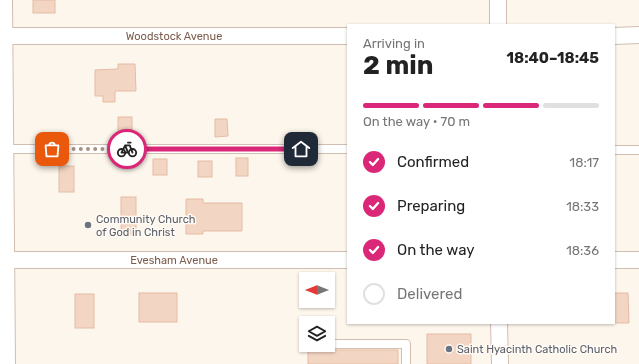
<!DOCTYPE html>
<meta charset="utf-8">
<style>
:root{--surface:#fff;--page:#f2f2f2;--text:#222;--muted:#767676;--line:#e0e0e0;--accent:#db2777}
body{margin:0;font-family:Rubik,sans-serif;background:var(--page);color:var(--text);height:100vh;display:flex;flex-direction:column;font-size:15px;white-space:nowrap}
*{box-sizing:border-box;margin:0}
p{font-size:13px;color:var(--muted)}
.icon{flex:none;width:22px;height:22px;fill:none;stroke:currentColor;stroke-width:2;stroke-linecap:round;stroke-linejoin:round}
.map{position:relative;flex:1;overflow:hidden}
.panel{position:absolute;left:347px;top:24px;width:268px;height:300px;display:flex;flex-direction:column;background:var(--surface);border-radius:0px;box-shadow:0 1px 3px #0004}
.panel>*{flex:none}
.needle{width:26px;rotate:270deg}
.tools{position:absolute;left:299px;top:272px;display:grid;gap:8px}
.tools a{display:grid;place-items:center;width:36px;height:36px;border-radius:0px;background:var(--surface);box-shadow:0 1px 3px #0004;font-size:20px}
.pin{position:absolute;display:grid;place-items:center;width:34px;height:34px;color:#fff;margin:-17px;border-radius:8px;box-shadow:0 2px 6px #0006}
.courier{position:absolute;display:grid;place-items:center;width:40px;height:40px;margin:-20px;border:3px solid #db2777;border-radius:50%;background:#fff;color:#222;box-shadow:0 1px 5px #0007}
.overview em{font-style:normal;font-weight:700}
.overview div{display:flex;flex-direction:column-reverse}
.overview{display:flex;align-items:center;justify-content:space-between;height:68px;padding:0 16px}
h1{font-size:26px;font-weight:700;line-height:30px}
.bar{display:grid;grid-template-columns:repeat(4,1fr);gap:6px 4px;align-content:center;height:48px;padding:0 16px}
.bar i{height:5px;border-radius:3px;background:var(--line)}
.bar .current{background:var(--accent)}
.bar p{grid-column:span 4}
ol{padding:0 16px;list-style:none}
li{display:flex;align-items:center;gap:12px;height:44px}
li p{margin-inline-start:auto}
li .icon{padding:4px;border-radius:50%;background:var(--accent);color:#fff;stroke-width:4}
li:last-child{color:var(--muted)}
li i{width:22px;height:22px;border:2px solid var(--line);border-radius:50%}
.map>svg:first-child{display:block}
</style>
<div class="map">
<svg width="639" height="364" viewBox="0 0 639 364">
<rect width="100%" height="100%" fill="#fdf6ec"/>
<g fill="#f3d5c3" stroke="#e6bba3">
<rect x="33" y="0" width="22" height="13"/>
<path d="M118 64H135L136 91H115V102H103V96H95V70L118 69Z"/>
<rect x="118" y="117" width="14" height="16"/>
<path d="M215 119H227L228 136 215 137Z"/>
<rect x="236" y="158" width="12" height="18"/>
<rect x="153" y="159" width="14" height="16"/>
<rect x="198" y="161" width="14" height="16"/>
<rect x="59" y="166" width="15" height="26"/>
<rect x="121" y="197" width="15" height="37"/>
<path d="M186 199H203V203H242V231H203V234H186Z"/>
<rect x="139" y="293" width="38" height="29"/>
<path d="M614 293H628L629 323H614Z"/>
<rect x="75" y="294" width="19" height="34"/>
<rect x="427" y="334" width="44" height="30"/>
<path d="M308 347 324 348 328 350H398V364H308Z"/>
</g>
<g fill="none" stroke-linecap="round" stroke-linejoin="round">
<defs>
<g id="lane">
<path d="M3 149H348"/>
<path d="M614 150H639"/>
<path d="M328 344H406V364"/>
</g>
<g id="street">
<path d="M4 0 7 364"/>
<path d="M498 25V0"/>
<path id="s1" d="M0 36H348"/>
<path d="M614 36 639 35"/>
<path id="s2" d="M0 260H348"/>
<path d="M614 260H639"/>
<path d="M499 323 500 364"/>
</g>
</defs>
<use href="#lane" stroke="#d1beb0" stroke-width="10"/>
<use href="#street" stroke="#d1beb0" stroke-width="18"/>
<use href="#lane" stroke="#fff" stroke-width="8"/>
<use href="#street" stroke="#fff" stroke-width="16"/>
</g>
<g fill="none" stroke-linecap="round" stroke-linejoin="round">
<path stroke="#a89285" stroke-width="4" stroke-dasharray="0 7.2" d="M52 149H127"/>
<path stroke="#db2777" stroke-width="5" d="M127 149H301"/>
</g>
<g fill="#6b7280" stroke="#fffaf3" stroke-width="1.5">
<circle cx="88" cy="225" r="4"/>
<circle cx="449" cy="349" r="4"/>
</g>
<g text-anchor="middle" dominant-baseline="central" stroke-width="3" stroke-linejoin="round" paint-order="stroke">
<g font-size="11" fill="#7a5c4d" stroke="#fffaf3">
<text stroke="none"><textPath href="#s1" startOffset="174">Woodstock Avenue</textPath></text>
<text stroke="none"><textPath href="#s2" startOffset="174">Evesham Avenue</textPath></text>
</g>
<g font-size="11" fill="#5b616d" stroke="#fffaf3" text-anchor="start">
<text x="96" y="219">Community Church<tspan x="96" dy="13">of God in Christ</tspan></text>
<text x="457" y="349">Saint Hyacinth Catholic Church</text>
</g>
</g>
</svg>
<div class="tools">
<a><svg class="needle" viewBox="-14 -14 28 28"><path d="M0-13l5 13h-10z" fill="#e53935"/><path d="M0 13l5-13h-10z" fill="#767676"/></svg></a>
<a><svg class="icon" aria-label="layers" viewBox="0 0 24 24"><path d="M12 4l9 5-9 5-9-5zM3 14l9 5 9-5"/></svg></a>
</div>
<div class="pin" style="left:52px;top:149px;background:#ea580c"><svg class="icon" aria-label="bag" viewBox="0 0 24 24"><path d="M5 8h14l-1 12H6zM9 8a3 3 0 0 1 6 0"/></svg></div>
<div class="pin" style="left:301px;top:149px;background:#1f2937"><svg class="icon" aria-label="home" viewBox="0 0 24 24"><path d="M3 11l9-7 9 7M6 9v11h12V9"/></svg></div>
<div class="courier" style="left:127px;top:149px"><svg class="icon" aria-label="bike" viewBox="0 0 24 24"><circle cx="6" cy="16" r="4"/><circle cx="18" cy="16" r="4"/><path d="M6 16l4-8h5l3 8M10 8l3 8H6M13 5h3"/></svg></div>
<section class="panel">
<div class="overview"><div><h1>2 min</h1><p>Arriving in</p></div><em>18:40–18:45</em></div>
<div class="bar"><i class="current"></i><i class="current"></i><i class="current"></i><i></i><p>On the way · 70 m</p></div>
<ol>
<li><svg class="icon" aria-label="check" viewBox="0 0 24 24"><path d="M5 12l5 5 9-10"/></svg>Confirmed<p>18:17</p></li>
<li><svg class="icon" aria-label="check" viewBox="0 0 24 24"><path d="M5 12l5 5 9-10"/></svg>Preparing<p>18:33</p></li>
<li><svg class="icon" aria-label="check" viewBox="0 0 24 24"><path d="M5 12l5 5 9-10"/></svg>On the way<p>18:36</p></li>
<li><i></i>Delivered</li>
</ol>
</section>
</div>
